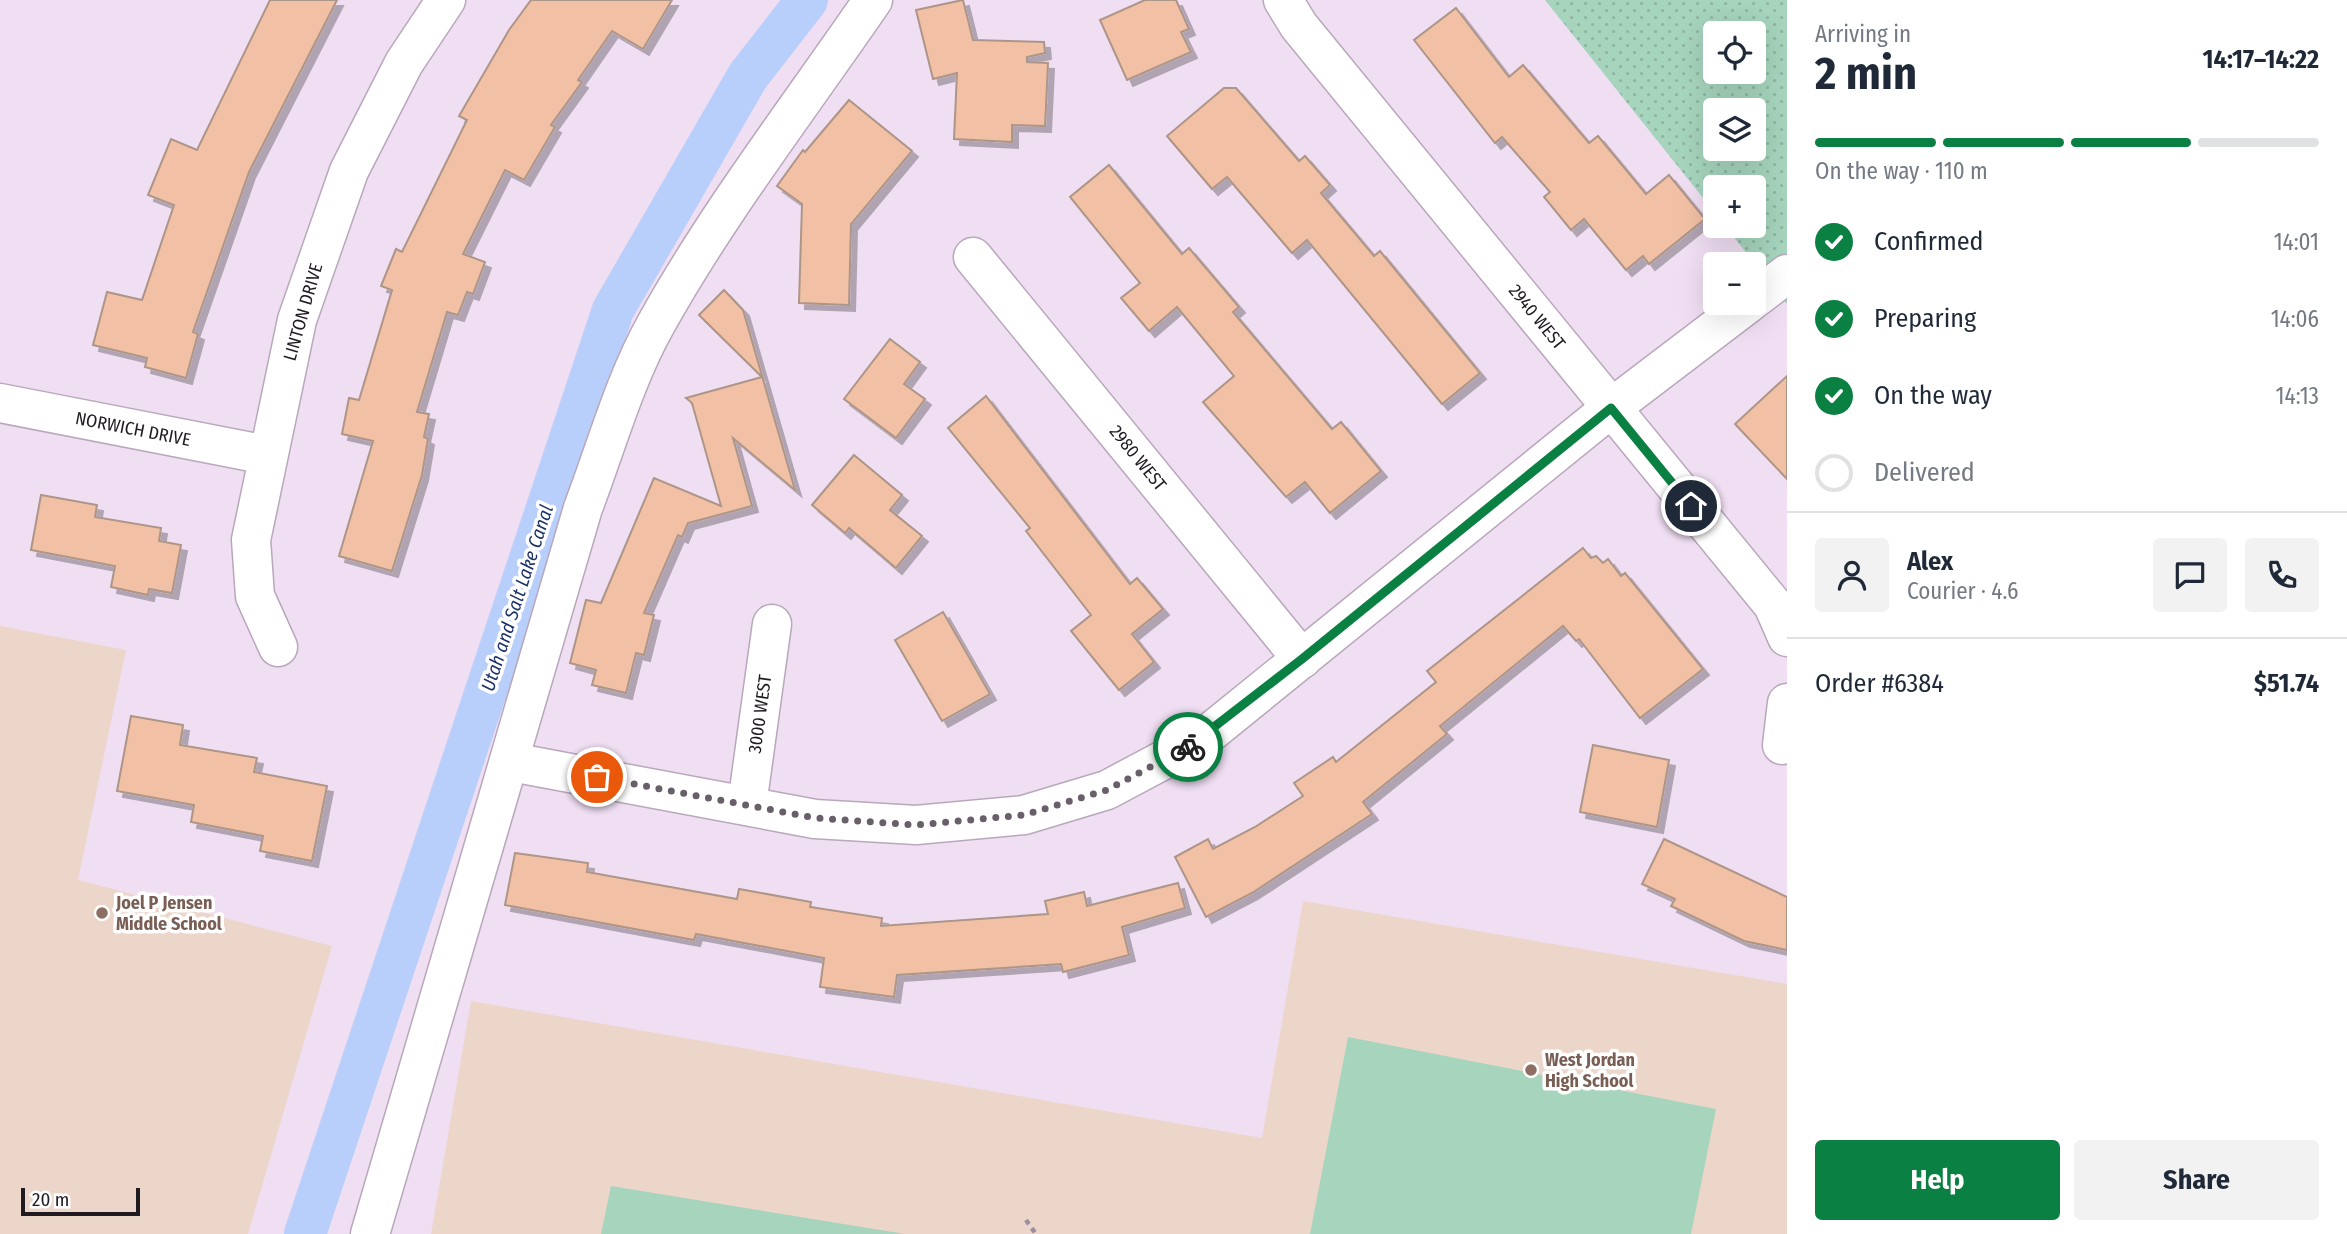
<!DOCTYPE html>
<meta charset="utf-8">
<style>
:root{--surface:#fff;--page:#f2f2f3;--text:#1f2937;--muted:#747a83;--line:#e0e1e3;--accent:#0b8043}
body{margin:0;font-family:"Fira Sans Condensed",sans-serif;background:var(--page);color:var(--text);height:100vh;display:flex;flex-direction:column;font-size:26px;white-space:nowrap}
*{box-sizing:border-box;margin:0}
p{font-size:23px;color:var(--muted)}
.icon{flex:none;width:38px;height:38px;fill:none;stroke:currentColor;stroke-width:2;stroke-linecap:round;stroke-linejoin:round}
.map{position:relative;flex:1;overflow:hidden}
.panel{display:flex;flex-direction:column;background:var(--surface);width:560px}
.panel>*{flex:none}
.fabs{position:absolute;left:1703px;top:21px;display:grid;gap:14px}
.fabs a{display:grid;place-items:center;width:63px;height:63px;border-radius:7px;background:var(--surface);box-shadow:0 7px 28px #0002;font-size:35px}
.scale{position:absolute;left:21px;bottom:18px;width:119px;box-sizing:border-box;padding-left:7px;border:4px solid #201a21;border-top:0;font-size:19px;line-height:24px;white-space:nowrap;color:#201a21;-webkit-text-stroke:5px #fff;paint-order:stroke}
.pin{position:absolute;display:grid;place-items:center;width:60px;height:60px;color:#fff;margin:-30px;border:4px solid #fff;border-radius:50%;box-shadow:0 2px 7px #0007}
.courier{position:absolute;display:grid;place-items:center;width:70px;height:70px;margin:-35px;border:5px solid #0b8043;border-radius:50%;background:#fff;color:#222;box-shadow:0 2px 9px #0007}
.overview em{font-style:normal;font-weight:700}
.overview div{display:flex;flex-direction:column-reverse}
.overview{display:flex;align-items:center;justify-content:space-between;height:119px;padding:0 28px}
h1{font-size:46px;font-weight:700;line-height:52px}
.bar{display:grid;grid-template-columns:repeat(4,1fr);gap:10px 7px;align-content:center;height:84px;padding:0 28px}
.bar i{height:9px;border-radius:5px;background:var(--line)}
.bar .selected{background:var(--accent)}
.bar p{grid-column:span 4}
.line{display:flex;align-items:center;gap:18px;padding:0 28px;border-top:2px solid var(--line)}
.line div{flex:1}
.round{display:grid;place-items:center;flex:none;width:74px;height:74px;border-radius:7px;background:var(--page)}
ol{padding:0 28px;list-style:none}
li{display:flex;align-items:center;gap:21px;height:77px}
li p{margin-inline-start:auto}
li .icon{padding:7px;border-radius:50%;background:var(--accent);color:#fff;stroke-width:4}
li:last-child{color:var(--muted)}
li i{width:38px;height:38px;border:4px solid var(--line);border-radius:50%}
.button{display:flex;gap:14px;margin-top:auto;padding:14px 28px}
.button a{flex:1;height:80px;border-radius:7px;background:var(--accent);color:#fff;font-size:28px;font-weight:700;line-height:80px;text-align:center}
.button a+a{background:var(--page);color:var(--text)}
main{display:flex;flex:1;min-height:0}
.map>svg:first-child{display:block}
</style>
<main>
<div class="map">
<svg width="1787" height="1234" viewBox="0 0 1787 1234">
<defs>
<pattern id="park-dots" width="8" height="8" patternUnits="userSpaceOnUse" patternTransform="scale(1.75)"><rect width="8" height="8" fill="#a6d4bd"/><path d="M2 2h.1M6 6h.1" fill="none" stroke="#8fb5a2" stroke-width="1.8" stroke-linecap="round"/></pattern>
<filter id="shadow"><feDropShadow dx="6" dy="6" stdDeviation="0" flood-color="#0004"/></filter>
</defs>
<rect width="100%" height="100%" fill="#f0def3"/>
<g fill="#ecd6ca">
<path d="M0 626 126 650 78 880 332 946 248 1234H0Z"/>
<path d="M1303 901 1787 984V1234H431L471 1001 1262 1138Z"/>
</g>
<path fill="url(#park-dots)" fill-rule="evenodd" d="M1545 0H1787V304L1725 226H1754V187H1715V213ZM1715 33H1754V72H1715ZM1715 110H1754V149H1715Z"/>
<g fill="#a6d4bd">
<path d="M1348 1037 1716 1109 1691 1234H1310Z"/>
<path d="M611 1186 905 1234H601Z"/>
</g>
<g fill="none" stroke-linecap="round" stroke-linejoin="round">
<path stroke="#b8cefb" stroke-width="42" d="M305 1234 613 310 748 76 807 0"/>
</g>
<g fill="#f2c1a5" stroke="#ad9588" stroke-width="2" filter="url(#shadow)">
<path d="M270 0H337L249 172 193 332 198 334 186 378 145 367 147 358 93 345 107 292 142 300 174 205 148 195 171 139 197 150Z"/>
<path d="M531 0H672L643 49 612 31 578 80 582 82 551 125 555 127 524 180 505 170 463 254 485 262 473 294 467 292 458 315 447 312 417 412 429 414 424 437 428 439 422 475 392 571 339 556 373 441 342 434 349 398 359 400 392 290 381 286 396 249 402 252 467 120 459 116 509 30Z"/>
<path d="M963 0 973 40 1044 42 1045 53 1027 57V62L1048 63 1045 126 1012 125V142L954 139 957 73 933 79 916 10Z"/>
<path d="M1145 0H1176L1189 29 1181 32 1191 52 1127 80 1100 20Z"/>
<path d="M1456 8 1509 77 1523 65 1589 143 1598 136 1646 194 1669 175 1705 219 1649 264 1643 256 1626 270 1584 219 1571 230 1544 197 1550 192 1502 137 1495 143 1414 40Z"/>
<path d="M1224 88H1236L1299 161 1305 156 1330 185 1321 193 1374 256 1380 251 1480 373 1442 404 1307 240 1292 253 1227 177 1212 189 1167 136Z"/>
<path d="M849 100 912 151 851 224 849 305 799 303 802 204 777 186 803 150 805 152Z"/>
<path d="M1109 165 1182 254 1189 248 1239 307 1233 312 1332 429 1341 422 1381 471 1330 513 1305 482 1286 497 1203 402 1234 376 1177 307 1149 331 1121 298 1140 283 1070 197Z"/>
<path d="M724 290 743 310 795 490 733 438 752 506 688 523 682 537 678 535 644 613 654 615 644 655 636 653 626 693 592 685 596 670 570 663 586 600 601 603 654 478 721 506 692 403 686 398 762 377 699 315Z"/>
<path d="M890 339 920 362 904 384 925 399 896 438 844 399Z"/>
<path d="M1787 376V479L1735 424Z"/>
<path d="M986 396 1130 584 1137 578 1163 609 1132 634 1154 662 1119 690 1071 631 1091 615 1026 531 1030 528 948 428Z"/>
<path d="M854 455 902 495 890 510 922 536 896 568 849 528 845 533 812 505Z"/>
<path d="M41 495 97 505 95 517 161 528 159 541 181 545 172 593 149 589 148 595 111 587 115 566 31 550Z"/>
<path d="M1583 548 1591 558 1596 556 1603 563 1608 559 1621 576 1625 573 1703 669 1640 718 1579 639 1576 641 1563 626 1440 726 1447 734 1363 802 1372 814 1252 893 1206 917 1175 857 1208 839 1213 849 1255 827 1303 796 1294 783 1333 757 1336 762 1436 682 1427 671Z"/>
<path d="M943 612 990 694 942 721 895 640Z"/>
<path d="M131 716 183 725 180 745 257 758 254 772 327 786 312 861 260 851 263 836 191 822 194 805 117 791Z"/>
<path d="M1593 745 1669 760 1657 827 1580 812Z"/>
<path d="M1664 839 1787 897V950L1744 941 1671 906 1675 899 1642 884Z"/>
<path d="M515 853 588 863 587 872 737 899 739 889 811 902 810 907 882 918 881 926 1048 914 1045 901 1084 892 1087 906 1178 883 1185 908 1122 927 1129 955 1063 972 1061 964 897 975 894 997 820 987 824 958 696 934 694 940 505 905Z"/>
</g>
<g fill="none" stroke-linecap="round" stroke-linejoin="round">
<defs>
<g id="minor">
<path d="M1283 0 1299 26 1773 605 1787 637"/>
<path d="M973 257 1302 659"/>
<path d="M1754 299 1787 274"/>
<path d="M0 403 267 455"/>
<path d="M278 647 255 596 251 540 297 320 349 171 404 63 446 0"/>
<path d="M1782 745 1787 703"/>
<path d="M522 764 815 819 916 825 1024 815 1107 790 1201 740 1611 408 1749 303"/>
<path d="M747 805 772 624"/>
<path d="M370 1234 583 508C606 448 624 381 656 324 717 214 801 105 873 0"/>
</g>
</defs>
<use href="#minor" stroke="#b9a7bc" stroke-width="41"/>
<path stroke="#9b8e9e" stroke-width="4.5" stroke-dasharray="5 5" stroke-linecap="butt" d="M1026 1220 1036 1234"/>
<use href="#minor" stroke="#fff" stroke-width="38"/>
</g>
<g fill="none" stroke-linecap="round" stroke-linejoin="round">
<path stroke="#695f6a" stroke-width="7" stroke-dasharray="0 12.6" d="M597 777 815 818 916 825 1024 815 1107 790 1188 747"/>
<path stroke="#0b8043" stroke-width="9" d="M1188 747 1302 659 1611 408 1691 506"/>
</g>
<g fill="#8d6e63" stroke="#fff" stroke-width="2.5">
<circle cx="102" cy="913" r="7"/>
<circle cx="1531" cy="1070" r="7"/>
</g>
<g text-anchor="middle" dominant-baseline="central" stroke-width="7" stroke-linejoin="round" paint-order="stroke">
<g font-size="18" fill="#201a21" stroke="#fff">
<text transform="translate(303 312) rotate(-74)">LINTON DRIVE</text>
<text transform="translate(1537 317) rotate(51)">2940 WEST</text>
<text transform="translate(133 429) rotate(11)">NORWICH DRIVE</text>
<text transform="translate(1138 458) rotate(51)">2980 WEST</text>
<text transform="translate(760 714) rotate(-82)">3000 WEST</text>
</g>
<g font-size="18" font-weight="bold" fill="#785e54" stroke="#fff" text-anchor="start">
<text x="116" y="903">Joel P Jensen<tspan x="116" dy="21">Middle School</tspan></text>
<text x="1545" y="1060">West Jordan<tspan x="1545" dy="21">High School</tspan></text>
</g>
<g font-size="19" font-style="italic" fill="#1c3368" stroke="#fff">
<text transform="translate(517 598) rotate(-72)">Utah and Salt Lake Canal</text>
</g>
</g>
</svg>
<div class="fabs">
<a><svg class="icon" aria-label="locate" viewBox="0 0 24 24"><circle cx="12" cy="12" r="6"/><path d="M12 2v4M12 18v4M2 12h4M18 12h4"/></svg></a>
<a><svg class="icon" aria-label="layers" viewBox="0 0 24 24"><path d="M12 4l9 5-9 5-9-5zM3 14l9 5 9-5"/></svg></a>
<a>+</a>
<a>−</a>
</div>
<div class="scale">20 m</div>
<div class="pin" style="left:597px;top:777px;background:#ea580c"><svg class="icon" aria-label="bag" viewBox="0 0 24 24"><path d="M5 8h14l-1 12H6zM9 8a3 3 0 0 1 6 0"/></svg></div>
<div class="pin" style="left:1691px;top:506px;background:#1f2937"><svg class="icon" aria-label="home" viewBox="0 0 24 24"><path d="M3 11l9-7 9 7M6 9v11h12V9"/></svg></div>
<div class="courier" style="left:1188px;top:747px"><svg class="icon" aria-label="bike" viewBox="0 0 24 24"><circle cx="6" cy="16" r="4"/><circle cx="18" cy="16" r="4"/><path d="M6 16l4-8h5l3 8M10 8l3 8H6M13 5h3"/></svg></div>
</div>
<section class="panel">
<div class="overview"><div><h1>2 min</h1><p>Arriving in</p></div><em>14:17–14:22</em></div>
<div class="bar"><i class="selected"></i><i class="selected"></i><i class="selected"></i><i></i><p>On the way · 110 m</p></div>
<ol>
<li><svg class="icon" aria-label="check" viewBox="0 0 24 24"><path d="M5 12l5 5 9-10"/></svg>Confirmed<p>14:01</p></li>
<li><svg class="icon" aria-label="check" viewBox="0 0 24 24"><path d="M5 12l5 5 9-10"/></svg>Preparing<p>14:06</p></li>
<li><svg class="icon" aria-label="check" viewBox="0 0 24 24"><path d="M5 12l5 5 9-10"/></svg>On the way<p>14:13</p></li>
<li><i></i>Delivered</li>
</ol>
<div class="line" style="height:126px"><a class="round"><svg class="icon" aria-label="person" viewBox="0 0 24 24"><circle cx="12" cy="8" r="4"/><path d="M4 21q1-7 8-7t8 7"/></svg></a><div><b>Alex</b><p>Courier · 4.6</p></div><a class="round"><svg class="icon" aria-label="chat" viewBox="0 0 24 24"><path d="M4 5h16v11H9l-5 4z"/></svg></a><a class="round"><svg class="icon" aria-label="phone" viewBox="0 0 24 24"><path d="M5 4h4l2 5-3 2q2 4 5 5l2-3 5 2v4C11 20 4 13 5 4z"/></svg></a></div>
<div class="line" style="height:91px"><div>Order #6384</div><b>$51.74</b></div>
<div class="button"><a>Help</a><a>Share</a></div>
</section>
</main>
